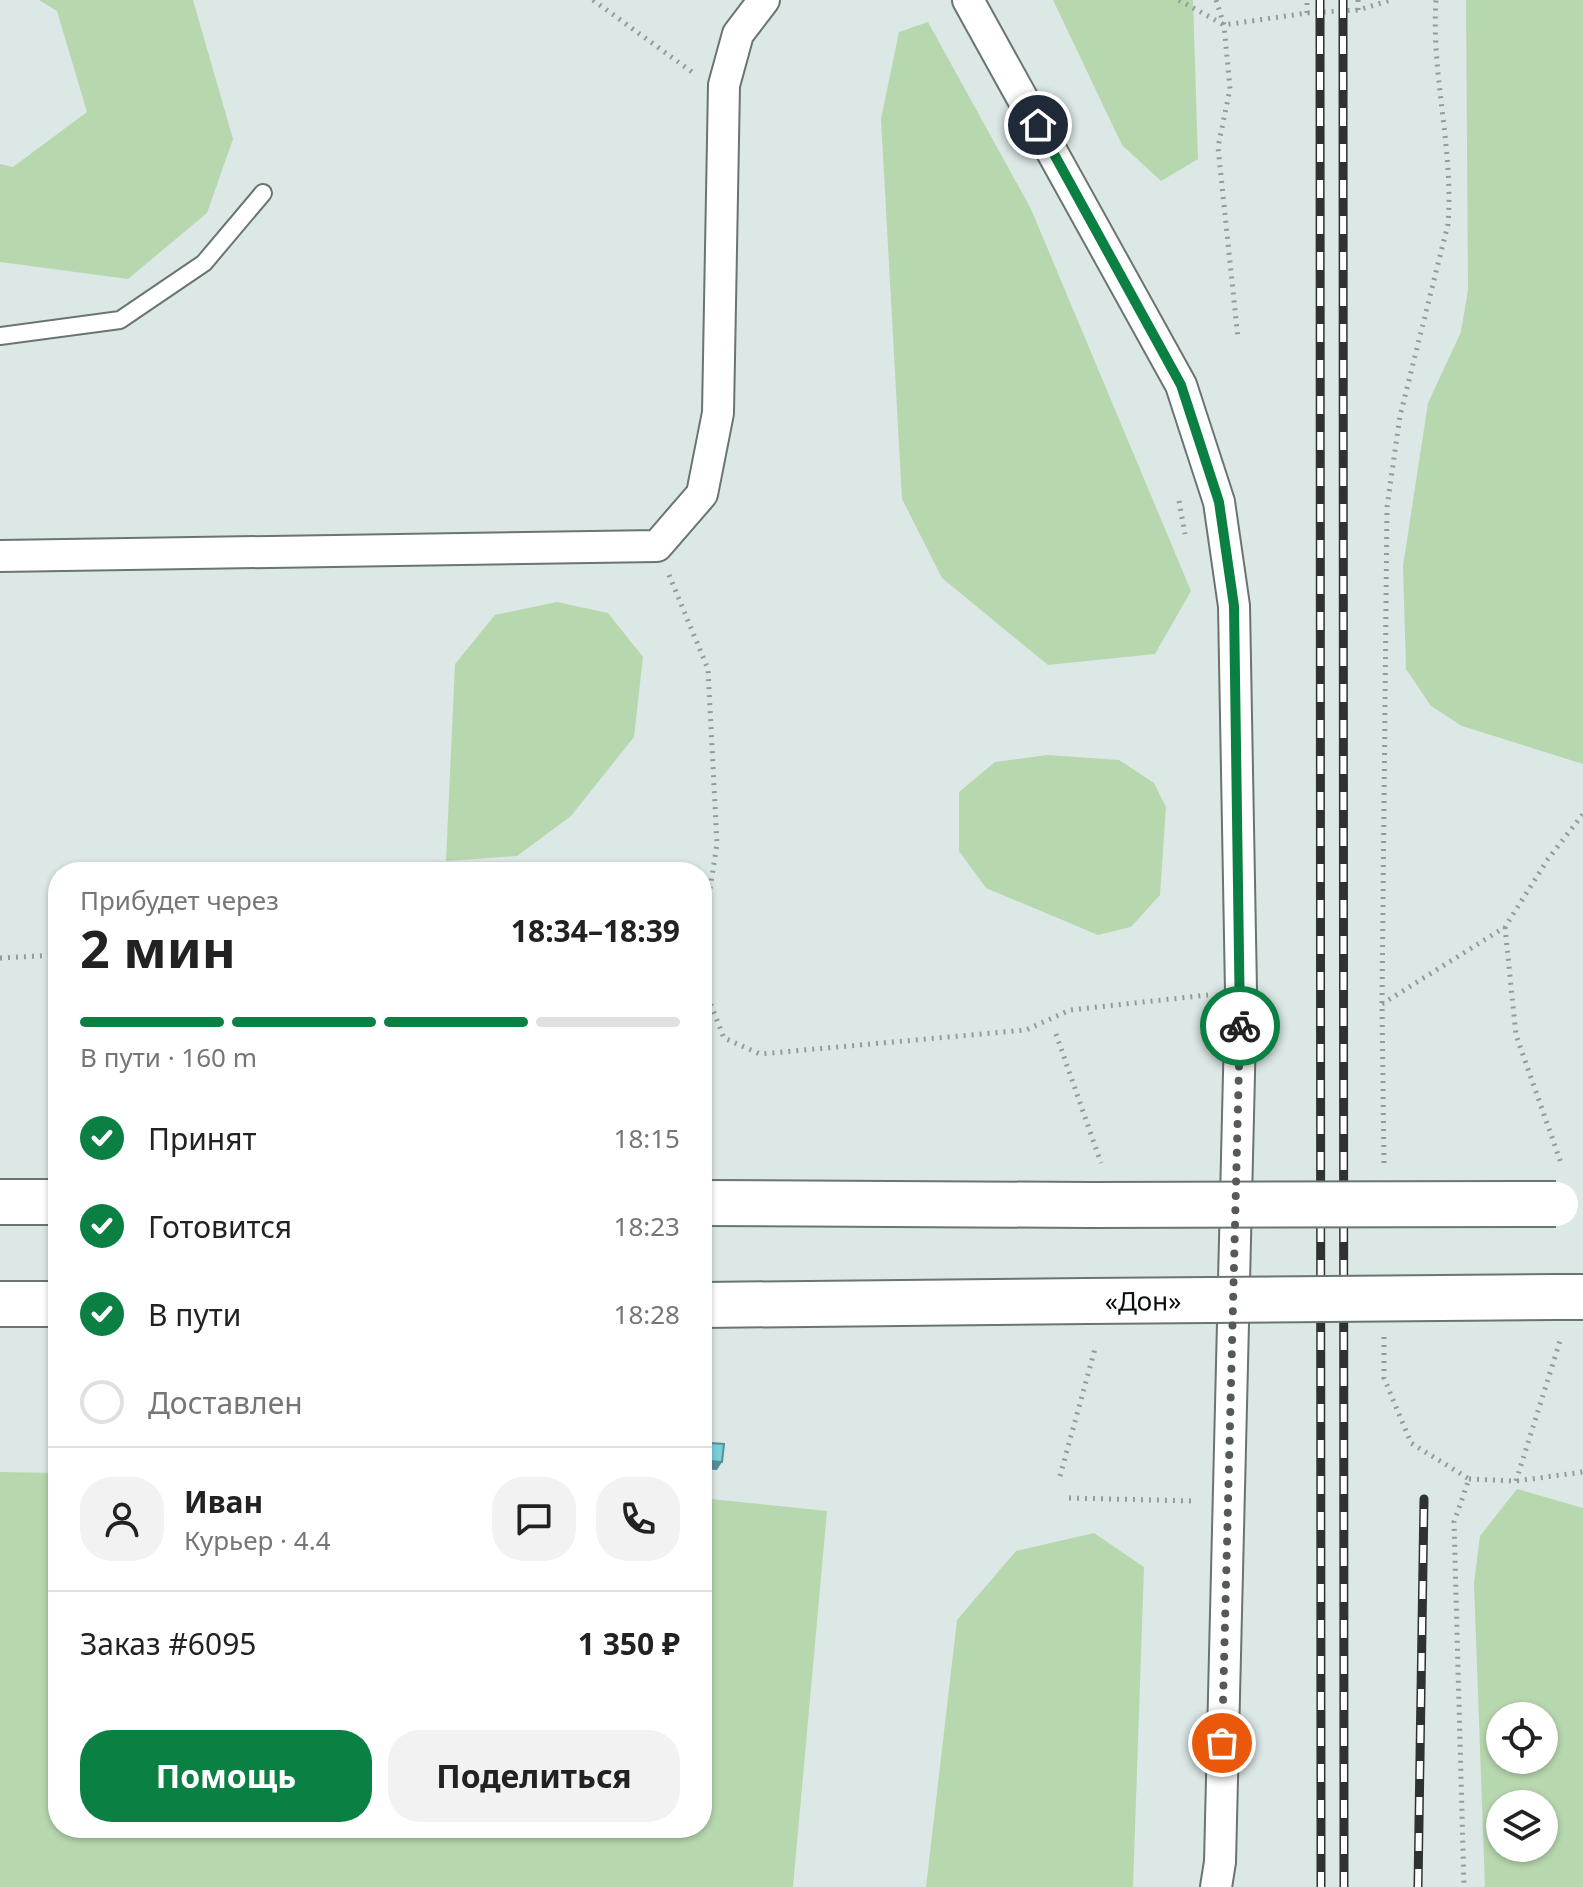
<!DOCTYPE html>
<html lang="ru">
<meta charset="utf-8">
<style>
:root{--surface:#fff;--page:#f2f2f2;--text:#222;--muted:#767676;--line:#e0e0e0;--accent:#0b8043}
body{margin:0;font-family:"Noto Sans",sans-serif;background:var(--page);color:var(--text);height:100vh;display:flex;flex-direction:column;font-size:30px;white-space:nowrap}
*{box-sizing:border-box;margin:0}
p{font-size:26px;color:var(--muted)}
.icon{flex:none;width:44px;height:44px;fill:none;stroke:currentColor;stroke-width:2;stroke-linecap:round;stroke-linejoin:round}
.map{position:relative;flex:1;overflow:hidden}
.drawer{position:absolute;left:48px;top:862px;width:664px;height:976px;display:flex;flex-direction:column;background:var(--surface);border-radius:32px;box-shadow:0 2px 6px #0004}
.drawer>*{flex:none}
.controls{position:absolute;left:1486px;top:1702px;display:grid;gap:16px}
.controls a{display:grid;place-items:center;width:72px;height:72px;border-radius:50%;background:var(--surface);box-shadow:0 2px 6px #0004;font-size:40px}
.pin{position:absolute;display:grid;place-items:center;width:68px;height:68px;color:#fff;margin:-34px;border:4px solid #fff;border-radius:50%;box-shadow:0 2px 8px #0007}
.courier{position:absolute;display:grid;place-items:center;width:80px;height:80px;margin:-40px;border:6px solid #0b8043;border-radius:50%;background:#fff;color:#222;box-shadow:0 2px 10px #0007}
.headline em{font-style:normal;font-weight:700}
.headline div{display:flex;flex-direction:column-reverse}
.headline{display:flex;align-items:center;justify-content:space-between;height:136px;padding:0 32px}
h1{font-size:52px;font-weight:700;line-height:60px}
.bar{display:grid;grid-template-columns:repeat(4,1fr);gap:12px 8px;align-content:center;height:96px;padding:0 32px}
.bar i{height:10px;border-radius:6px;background:var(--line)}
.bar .selected{background:var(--accent)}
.bar p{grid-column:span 4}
.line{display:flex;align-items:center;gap:20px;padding:0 32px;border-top:2px solid var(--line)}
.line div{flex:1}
.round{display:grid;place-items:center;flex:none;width:84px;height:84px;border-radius:32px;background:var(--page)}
ol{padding:0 32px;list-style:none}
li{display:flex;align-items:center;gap:24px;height:88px}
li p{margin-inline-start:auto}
li .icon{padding:8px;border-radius:50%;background:var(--accent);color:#fff;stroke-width:4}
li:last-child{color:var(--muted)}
li i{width:44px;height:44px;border:4px solid var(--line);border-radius:50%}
.cta{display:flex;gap:16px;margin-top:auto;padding:16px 32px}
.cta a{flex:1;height:92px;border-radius:32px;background:var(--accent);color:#fff;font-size:32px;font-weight:700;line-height:92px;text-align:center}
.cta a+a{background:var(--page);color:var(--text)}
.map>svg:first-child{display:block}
</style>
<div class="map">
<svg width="1583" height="1887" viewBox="0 0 1583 1887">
<rect width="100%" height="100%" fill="#dce8e6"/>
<g fill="#b7d7af" fill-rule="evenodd">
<path d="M39 0H193L233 139 207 213 128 279 0 262V164L13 167 87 112 57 11Z"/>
<path d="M1053 0H1193L1198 159 1161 181 1122 145Z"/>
<path d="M1466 0H1583V764L1462 726 1431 706 1406 669 1403 566 1428 403 1461 332 1468 290Z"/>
<path d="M928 22 1031 209 1191 591 1155 654 1048 665 942 578 902 499 881 119 899 32Z"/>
<path d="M557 602 608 613 643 657 634 737 571 816 517 856 446 861 455 664 495 615Z"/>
<path d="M1047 755 1119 760 1154 783 1166 807 1160 895 1131 927 1098 935 986 888 959 851V792L995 762Z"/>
<path d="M0 1472 58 1473V1828H702V1498L827 1511 793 1887H0Z"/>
<path d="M1517 1489 1583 1508V1887H1485L1474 1583 1480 1536ZM1500 1716H1544V1760H1500ZM1500 1804H1544V1848H1500Z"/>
<path d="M1094 1533 1144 1567 1133 1887H926L957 1620 1016 1551Z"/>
</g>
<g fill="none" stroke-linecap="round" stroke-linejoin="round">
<defs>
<path id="lane" d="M0 336 120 320 204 263 263 193"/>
<g id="street">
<path d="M968 0 1181 385 1219 502 1234 606 1241 991 1220 1862 1216 1887"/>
<path d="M0 556 657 546 702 494 718 413 724 85 738 34 764 0"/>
</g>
<g id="highway">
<path d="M0 1202H58"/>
<path d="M702 1203 1090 1205"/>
<path d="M1555 1297H1583"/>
<path d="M0 1304H58"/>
<path d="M702 1305 1087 1301"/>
</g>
</defs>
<use href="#lane" stroke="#6a7472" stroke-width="20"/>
<use href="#street" stroke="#6a7472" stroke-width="34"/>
<use href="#highway" stroke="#6a7472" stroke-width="48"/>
<g stroke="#939c9b" stroke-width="5" stroke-dasharray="2 6" stroke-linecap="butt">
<path d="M593 0 692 72"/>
<path d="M1179 0 1224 25 1307 13 1358 10 1391 0"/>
<path d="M1216 0 1224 25 1230 89 1218 147 1238 339"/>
<path d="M1358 0V10"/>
<path d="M1307 13V0"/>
<path d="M1179 501 1185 534"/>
<path d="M669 575 708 669 717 844 702 941"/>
<path d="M1505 927 1516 1035 1561 1163"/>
<path d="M0 958 58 955"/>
<path d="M702 982 724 1038 760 1054 1026 1030 1070 1010 1208 995"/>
<path d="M1382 1004 1505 927 1548 859 1583 814"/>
<path d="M1056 1034 1101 1163"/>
<path d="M1384 1163 1382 1004 1387 507 1400 416 1448 224C1454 150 1431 75 1436 0"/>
<path d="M1384 1337V1378L1411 1443 1469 1479 1454 1522 1464 1887"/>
<path d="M1060 1476 1096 1345"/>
<path d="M1469 1479 1516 1481 1583 1472"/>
<path d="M1516 1481 1560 1341"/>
<path d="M1069 1498 1196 1501"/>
</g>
<use href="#lane" stroke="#fff" stroke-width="16"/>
<use href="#street" stroke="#fff" stroke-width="30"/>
<use href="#highway" stroke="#fff" stroke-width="44"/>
<defs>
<g id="rail">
<path d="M1320 0 1321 1887"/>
<path d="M1343 0 1344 1887"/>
<path d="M1418 1887 1424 1499"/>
</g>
</defs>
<use href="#rail" stroke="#2e3332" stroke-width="9"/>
<use href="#rail" stroke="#fff" stroke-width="6" stroke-dasharray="18" stroke-linecap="butt"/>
<defs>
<g id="highway-bridge">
<path d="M1090 1205 1556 1204"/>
<path id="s1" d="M1087 1301 1555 1297"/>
</g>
</defs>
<use href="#highway-bridge" stroke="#6a7472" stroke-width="48" stroke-linecap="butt"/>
<use href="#highway-bridge" stroke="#fff" stroke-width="44"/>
</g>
<path fill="#69b2bc" d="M710 1443 717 1470 704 1469 705 1451Z"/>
<path fill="#559199" d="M709 1461 722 1462 717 1470 704 1469Z"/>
<path fill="#7acfdb" stroke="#559199" stroke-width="2" d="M710 1443 724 1444 722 1462 709 1461Z"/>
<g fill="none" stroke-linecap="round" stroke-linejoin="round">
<path stroke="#545a59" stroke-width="8" stroke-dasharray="0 14.4" d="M1222 1743 1240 1026"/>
<path stroke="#0b8043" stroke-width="10" d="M1038 125 1181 385 1219 502 1234 606 1240 1026"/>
</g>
<g text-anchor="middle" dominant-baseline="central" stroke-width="7" stroke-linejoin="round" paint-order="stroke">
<g font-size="26" fill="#0a0d0d" stroke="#fff">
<text stroke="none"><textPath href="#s1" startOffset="56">«Дон»</textPath></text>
</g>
</g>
</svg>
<div class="controls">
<a><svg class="icon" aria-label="locate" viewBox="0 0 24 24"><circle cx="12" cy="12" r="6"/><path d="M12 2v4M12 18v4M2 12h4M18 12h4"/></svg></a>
<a><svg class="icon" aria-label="layers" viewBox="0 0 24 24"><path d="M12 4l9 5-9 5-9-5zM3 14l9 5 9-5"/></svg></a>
</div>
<div class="pin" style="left:1222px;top:1743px;background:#ea580c"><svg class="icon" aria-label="bag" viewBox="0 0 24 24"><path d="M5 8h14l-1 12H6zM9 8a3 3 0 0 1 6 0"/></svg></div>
<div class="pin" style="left:1038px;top:125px;background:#1f2937"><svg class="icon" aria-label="home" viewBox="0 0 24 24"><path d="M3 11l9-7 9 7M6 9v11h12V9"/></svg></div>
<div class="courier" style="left:1240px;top:1026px"><svg class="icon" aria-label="bike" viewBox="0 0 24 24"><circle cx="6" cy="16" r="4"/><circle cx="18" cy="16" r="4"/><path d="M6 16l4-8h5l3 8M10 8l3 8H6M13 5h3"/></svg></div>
<section class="drawer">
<div class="headline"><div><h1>2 мин</h1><p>Прибудет через</p></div><em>18:34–18:39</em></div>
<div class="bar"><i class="selected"></i><i class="selected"></i><i class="selected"></i><i></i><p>В пути · 160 m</p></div>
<ol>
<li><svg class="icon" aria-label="check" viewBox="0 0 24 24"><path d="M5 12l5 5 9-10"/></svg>Принят<p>18:15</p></li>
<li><svg class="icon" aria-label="check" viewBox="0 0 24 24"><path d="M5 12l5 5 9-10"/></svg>Готовится<p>18:23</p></li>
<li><svg class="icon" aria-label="check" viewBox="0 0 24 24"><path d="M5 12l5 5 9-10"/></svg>В пути<p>18:28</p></li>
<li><i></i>Доставлен</li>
</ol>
<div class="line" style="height:144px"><a class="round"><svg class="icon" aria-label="person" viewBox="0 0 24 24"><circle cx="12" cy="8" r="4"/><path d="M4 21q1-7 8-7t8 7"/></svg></a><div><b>Иван</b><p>Курьер · 4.4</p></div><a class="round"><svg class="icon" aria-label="chat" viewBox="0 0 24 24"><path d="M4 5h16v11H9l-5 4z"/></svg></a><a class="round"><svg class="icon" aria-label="phone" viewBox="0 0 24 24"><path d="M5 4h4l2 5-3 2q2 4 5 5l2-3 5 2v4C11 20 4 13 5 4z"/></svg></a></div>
<div class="line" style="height:104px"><div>Заказ #6095</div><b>1 350 ₽</b></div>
<div class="cta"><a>Помощь</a><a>Поделиться</a></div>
</section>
</div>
